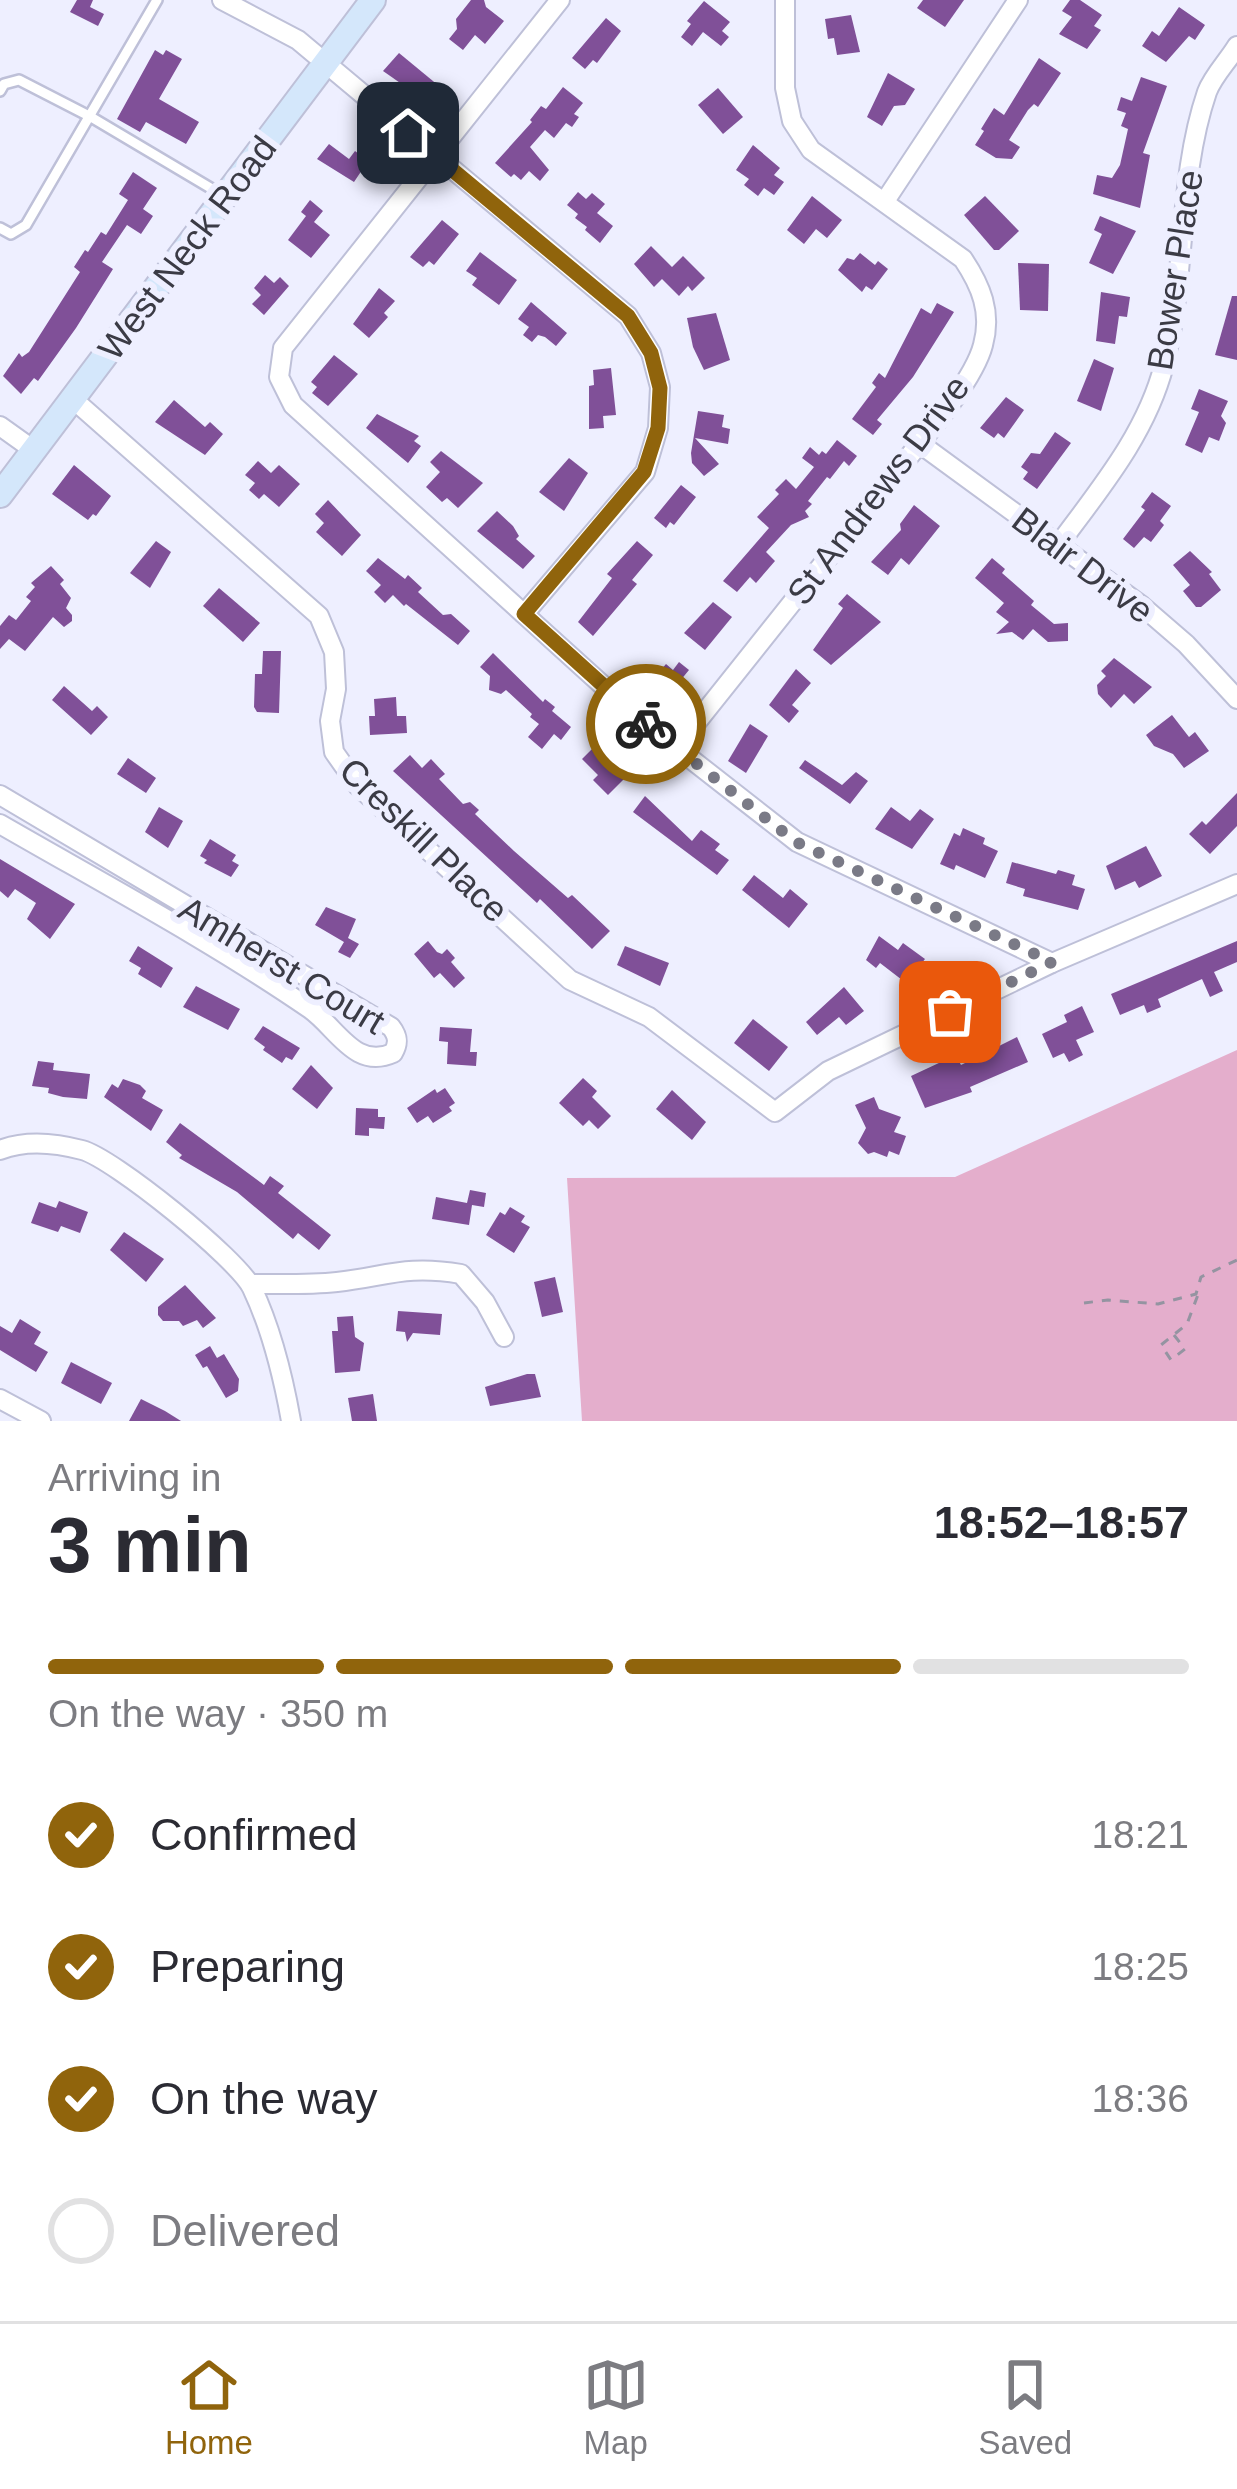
<!DOCTYPE html>
<meta charset="utf-8">
<style>
:root{--surface:#fff;--page:#f2f2f3;--text:#2b2b33;--muted:#7c7c81;--line:#e1e1e2;--accent:#90640c}
body{margin:0;font-family:Arial,sans-serif;background:var(--page);color:var(--text);height:100vh;display:flex;flex-direction:column;font-size:45px;white-space:nowrap}
*{box-sizing:border-box;margin:0}
p{font-size:39px;color:var(--muted)}
.icon{flex:none;width:66px;height:66px;fill:none;stroke:currentColor;stroke-width:2;stroke-linecap:round;stroke-linejoin:round}
.map{position:relative;height:1421px;overflow:hidden}
.sheet{display:flex;flex-direction:column;background:var(--surface);flex:1}
.sheet>*{flex:none}
.pin{position:absolute;display:grid;place-items:center;width:102px;height:102px;color:#fff;margin:-51px;border-radius:24px;box-shadow:0 6px 18px #0006}
.courier{position:absolute;display:grid;place-items:center;width:120px;height:120px;margin:-60px;border:9px solid #90640c;border-radius:50%;background:#fff;color:#222;box-shadow:0 3px 15px #0007}
.overview em{font-style:normal;font-weight:700}
.overview div{display:flex;flex-direction:column-reverse}
.overview{display:flex;align-items:center;justify-content:space-between;height:204px;padding:0 48px}
h1{font-size:78px;font-weight:700;line-height:90px}
.bar{display:grid;grid-template-columns:repeat(4,1fr);gap:18px 12px;align-content:center;height:144px;padding:0 48px}
.bar i{height:15px;border-radius:9px;background:var(--line)}
.bar .selected{background:var(--accent)}
.bar p{grid-column:span 4}
ol{padding:0 48px;list-style:none}
li{display:flex;align-items:center;gap:36px;height:132px}
li p{margin-inline-start:auto}
li .icon{padding:12px;border-radius:50%;background:var(--accent);color:#fff;stroke-width:4}
li:last-child{color:var(--muted)}
li i{width:66px;height:66px;border:6px solid var(--line);border-radius:50%}
.menu{display:flex;justify-content:space-around;align-items:center;height:168px;border-top:3px solid var(--line);background:var(--surface);font-size:33px;color:var(--muted)}
.menu a{display:grid;justify-items:center;gap:6px}
.menu .selected{color:var(--accent)}
.map>svg:first-child{display:block}
</style>
<div class="map">
<svg width="1237" height="1421" viewBox="0 0 1237 1421">
<rect width="100%" height="100%" fill="#eeefff"/>
<path fill="#e4aecc" d="M1237 1050V1421H582L567 1178 955 1177Z"/>
<g fill="#805098">
<path d="M77 0H93L90 7 104 14 98 26 70 12Z"/>
<path d="M471 0H484L486 7 504 21 485 44 475 35 463 50 449 39 457 29 456 19Z"/>
<path d="M923 0H964L945 27 917 8Z"/>
<path d="M1070 0H1080L1102 15 1094 26 1101 30 1087 49 1059 34 1072 17 1062 11Z"/>
<path d="M704 1 730 22 722 31 729 37 721 46 703 32 692 46 681 37 691 24 687 21Z"/>
<path d="M1179 7 1205 25 1195 40 1189 36 1166 62 1142 46 1152 31 1159 36Z"/>
<path d="M851 15 860 52 837 55 834 38 828 39 825 19Z"/>
<path d="M606 18 621 31 597 63 593 60 585 69 572 58Z"/>
<path d="M155 50 163 55 166 50 182 59 159 99 199 122 186 144 146 122 140 132 117 119Z"/>
<path d="M399 53 439 86 426 101 383 71Z"/>
<path d="M1039 58 1061 73 1038 107 1034 104 1028 110 1009 140 1020 147 1012 159 996 158 975 145 984 131 981 129 994 108 1004 115Z"/>
<path d="M888 73 915 89 905 105 894 106 882 126 867 117Z"/>
<path d="M1141 77 1167 86 1143 153 1150 155 1140 208 1093 194 1097 175 1112 178 1120 165 1128 129 1121 126 1126 113 1117 110 1121 97 1132 101Z"/>
<path d="M563 87 583 103 574 114 579 117 572 127 566 123 554 138 545 130 530 147 549 170 540 181 529 171 521 180 514 174 511 177 495 163 532 122 530 120 541 106 546 109Z"/>
<path d="M718 88 743 117 723 134 698 105Z"/>
<path d="M329 144 349 159 355 151 368 161 354 182 317 159Z"/>
<path d="M753 145 780 168 774 175 784 182 774 195 764 188 758 196 744 185 749 179 736 170Z"/>
<path d="M133 172 157 188 143 209 153 216 141 234 127 225 102 262 113 269 76 328 38 381 34 378 21 394 3 376 19 353 22 357 29 352 80 272 74 267 85 250 88 252 101 232 106 235 128 200 119 194Z"/>
<path d="M578 192 586 199 592 193 605 204 597 213 613 226 600 243 585 230 587 227 575 218 578 214 567 205Z"/>
<path d="M812 196 842 220 827 238 816 229 804 244 787 230Z"/>
<path d="M985 196 1019 231 999 250H994L964 215Z"/>
<path d="M310 200 323 211 314 222 330 235 311 258 288 240 306 216 301 212Z"/>
<path d="M1100 216 1136 231 1113 274 1089 263 1102 234 1094 230Z"/>
<path d="M442 220 459 234 434 265 429 261 423 267 410 257Z"/>
<path d="M651 246 672 267 683 256 705 278 692 291 688 286 679 296 662 279 654 287 634 264Z"/>
<path d="M480 252 517 280 499 305 472 285 477 278 466 271Z"/>
<path d="M860 253 875 265 878 261 888 269 872 290 866 286 862 292 838 270 847 258 854 260Z"/>
<path d="M1018 263 1049 264 1048 311 1020 310Z"/>
<path d="M265 275 274 283 280 277 289 286 264 315 252 304 261 295 254 288Z"/>
<path d="M379 288 395 301 384 313 388 317 369 338 353 324Z"/>
<path d="M1101 292 1130 297 1127 317 1119 316 1115 344 1096 341Z"/>
<path d="M1232 296H1237V360L1215 355Z"/>
<path d="M531 302 567 333 556 346 545 337 538 335 532 342 523 335 529 327 518 319Z"/>
<path d="M937 303 954 312 913 377 877 420 882 424 873 435 852 419 876 387 872 383 879 373 885 378 921 308 931 314Z"/>
<path d="M716 313 730 360 704 370 693 347 687 318Z"/>
<path d="M334 355 358 374 328 406 312 393 317 387 311 382Z"/>
<path d="M1094 359 1114 368 1101 411 1077 401Z"/>
<path d="M611 368 616 415 603 416 604 428 589 429V386L594 385 593 370Z"/>
<path d="M1199 389 1228 401 1221 416 1226 423 1219 441 1209 437 1202 453 1185 445 1199 412 1191 409Z"/>
<path d="M1006 397 1024 410 1004 438 998 433 994 438 980 428Z"/>
<path d="M174 400 205 427 210 422 223 434 205 455 155 422Z"/>
<path d="M698 411 724 415 722 427 730 429 728 444 695 438 719 464 704 476 692 463 691 453Z"/>
<path d="M377 414 419 436 414 441 421 446 408 463 366 428Z"/>
<path d="M1055 432 1071 443 1037 489 1023 479 1028 472 1021 467 1031 453 1040 454Z"/>
<path d="M837 440 857 456 849 466 844 461 830 479 827 477 808 501 812 504 805 511 809 517 791 525 766 552 775 561 756 583 750 577 737 592 723 581 769 528 757 517 779 494 775 490 786 479 796 489 814 467 802 458 810 447 819 455 822 451 826 454Z"/>
<path d="M441 451 483 483 458 508 447 498 442 502 426 487 440 472 430 462Z"/>
<path d="M569 458 588 473 564 511 539 492Z"/>
<path d="M258 461 271 473 279 465 300 484 279 507 264 494 259 499 249 490 255 483 245 475Z"/>
<path d="M74 465 111 496 96 516 93 514 88 520 52 494Z"/>
<path d="M681 485 696 497 674 525 670 522 666 528 654 518Z"/>
<path d="M1152 492 1171 506 1160 521 1164 525 1151 542 1144 537 1134 548 1123 539 1145 510 1141 507Z"/>
<path d="M328 500 361 535 342 556 316 532 324 523 315 514Z"/>
<path d="M914 505 940 526 909 565 901 558 888 575 871 562 901 530 900 524Z"/>
<path d="M497 511 513 526 519 536 516 539 535 556 523 569 477 531Z"/>
<path d="M156 541 171 552 150 588 130 573Z"/>
<path d="M637 541 653 555 632 580 637 584 593 636 578 622 612 578 607 574Z"/>
<path d="M1190 551 1212 572 1209 574 1221 590 1201 607H1196L1183 591 1190 585 1173 565Z"/>
<path d="M378 558 405 579 408 575 422 588 418 592 443 615 451 614 470 631 458 645 406 604 404 606 393 595 385 603 374 592 381 585 366 571Z"/>
<path d="M992 558 1005 569 1002 573 1034 601 1031 605 1054 624 1068 623V641L1048 642 1033 629 1023 640 1012 632 996 634 1009 622 996 612 1004 603 975 578Z"/>
<path d="M51 566 64 580 60 584 71 598 66 608 72 615V621L64 627 53 617 25 651 9 639 0 649V626L9 615 16 620 31 601 26 597 35 587 31 583Z"/>
<path d="M219 588 260 623 243 642 203 606Z"/>
<path d="M847 594 881 622 831 665 813 650 843 608 838 604Z"/>
<path d="M713 602 732 617 705 650 684 633Z"/>
<path d="M263 651H281L279 713 257 712 254 707 255 674H262Z"/>
<path d="M493 653 543 702 545 699 555 707 552 711 571 727 561 740 554 734 542 749 528 737 539 724 530 717 532 714 506 690 501 694 489 690 490 676 480 667Z"/>
<path d="M1114 658 1152 687 1134 704 1124 694 1111 708 1098 694 1097 685 1106 676 1101 671Z"/>
<path d="M679 662 689 670 670 693 660 685 649 699 637 688 656 667 660 671 666 664 673 670Z"/>
<path d="M796 669 811 683 792 705 799 711 789 723 769 705Z"/>
<path d="M64 686 92 711 97 706 108 717 91 735 52 700Z"/>
<path d="M396 697 397 716H406L407 733 370 735 369 716H375L374 699Z"/>
<path d="M1172 715 1189 737 1195 732 1209 751 1184 768 1173 754 1154 746 1146 735Z"/>
<path d="M750 724 768 736 746 773 728 761Z"/>
<path d="M597 744 626 777 608 795 593 780 598 775 582 759Z"/>
<path d="M410 755 422 768 431 759 445 774 439 779 463 804 470 802 479 810 475 814 514 851 568 898 572 895 610 931 592 949 540 899 537 903 393 771Z"/>
<path d="M128 758 156 778 146 793 117 774Z"/>
<path d="M805 760 842 785 856 772 868 781 850 804 799 768Z"/>
<path d="M1237 793V826L1210 854 1189 834 1202 821 1206 825Z"/>
<path d="M645 796 692 841 701 830 720 844 715 850 729 860 717 875 633 812Z"/>
<path d="M159 807 183 821 168 848 145 832Z"/>
<path d="M891 807 910 821 920 809 934 819 912 849 875 829Z"/>
<path d="M963 828 985 838 983 844 998 851 985 878 956 865 954 870 940 864 954 833 960 836Z"/>
<path d="M210 839 236 855 232 861 239 865 231 877 204 863 207 860 200 856Z"/>
<path d="M1146 846 1162 876 1139 888 1135 881 1115 890 1106 866Z"/>
<path d="M0 859 75 904 50 939 27 919 36 903 15 889 8 898 0 891Z"/>
<path d="M1012 862 1056 874 1058 870 1075 875 1072 885 1085 889 1078 910 1023 896 1025 889 1006 883Z"/>
<path d="M754 875 783 898 790 889 808 904 789 928 742 890Z"/>
<path d="M326 907 356 919 348 938 359 944 350 958 338 952 344 942 315 925Z"/>
<path d="M879 936 898 950 903 943 925 959 906 983 880 963 876 968 866 960Z"/>
<path d="M428 941 437 952 442 954 447 949 455 958 451 962 465 978 454 988 440 973 434 978 414 954Z"/>
<path d="M1237 941V962L1214 972 1223 991 1210 997 1202 979 1158 999 1161 1007 1147 1013 1144 1005 1120 1015 1111 994Z"/>
<path d="M138 946 173 968 161 988 138 974 141 968 129 961Z"/>
<path d="M625 946 669 963 660 986 617 965Z"/>
<path d="M196 986 240 1009 228 1030 183 1007Z"/>
<path d="M844 987 864 1011 846 1025 839 1017 817 1035 806 1022Z"/>
<path d="M1082 1006 1094 1032 1076 1040 1083 1055 1069 1062 1064 1053 1053 1058 1042 1034 1067 1022 1064 1015Z"/>
<path d="M753 1019 788 1047 769 1071 734 1043Z"/>
<path d="M263 1026 300 1048 292 1060 286 1057 282 1063 263 1050 265 1047 254 1039Z"/>
<path d="M440 1027 472 1029 470 1052H477L476 1066 447 1064 448 1042 439 1041Z"/>
<path d="M1017 1037 1028 1062 970 1087 972 1092 925 1108 911 1076 956 1055 961 1065Z"/>
<path d="M38 1061 54 1063 53 1070 90 1074 87 1099 63 1097 48 1093 49 1088 32 1086Z"/>
<path d="M311 1065 333 1088 317 1109 292 1089Z"/>
<path d="M583 1078 597 1091 592 1097 611 1116 598 1129 589 1120 583 1126 559 1103Z"/>
<path d="M123 1079 140 1085 146 1091 142 1098 163 1110 151 1131 104 1097 112 1084 118 1088Z"/>
<path d="M445 1088 455 1103 449 1107 452 1111 433 1123 428 1116 417 1123 407 1108 435 1089 437 1093Z"/>
<path d="M672 1090 706 1122 692 1140 656 1109Z"/>
<path d="M874 1097 879 1109 901 1117 894 1132 906 1136 899 1155 889 1151 887 1157 874 1152 868 1154 858 1143 866 1128 855 1105Z"/>
<path d="M356 1108 378 1109V1117H385L384 1129 369 1128V1136L355 1135Z"/>
<path d="M180 1123 264 1185 270 1176 284 1186 278 1193 331 1235 319 1250 298 1233 293 1239 237 1192 179 1158 182 1155 166 1142Z"/>
<path d="M470 1190 486 1193 484 1207 472 1205 469 1225 432 1219 436 1197 467 1203Z"/>
<path d="M59 1201 88 1212 80 1233 61 1226 58 1232 31 1223 39 1202 56 1208Z"/>
<path d="M510 1207 525 1216 521 1222 530 1227 514 1253 486 1235 500 1212 505 1215Z"/>
<path d="M124 1232 164 1259 146 1282 110 1250Z"/>
<path d="M555 1277 563 1312 542 1317 534 1282Z"/>
<path d="M185 1285 216 1318 203 1328 197 1320 183 1326 179 1321H163L158 1315V1307Z"/>
<path d="M398 1311 442 1314 440 1335 413 1333 407 1342 405 1332 396 1331Z"/>
<path d="M353 1316 355 1337 364 1343 360 1371 335 1373 332 1331H338L337 1317Z"/>
<path d="M20 1319 41 1332 34 1344 48 1352 36 1372 0 1350V1326L12 1333Z"/>
<path d="M210 1346 217 1358 224 1354 239 1379 238 1391 226 1398 207 1366 203 1368 195 1355Z"/>
<path d="M71 1362 112 1383 101 1404 61 1383Z"/>
<path d="M527 1374H535L541 1397 490 1406 485 1387Z"/>
<path d="M373 1394 377 1421H352L348 1398Z"/>
<path d="M141 1399 165 1411 181 1421H129Z"/>
</g>
<g fill="none" stroke-linecap="round" stroke-linejoin="round">
<defs>
<g id="lane">
<path d="M0 91 4 84 19 80 91 117 224 196"/>
<path d="M0 228 11 234 26 225 157 0"/>
</g>
<g id="street">
<path d="M222 0 298 40 628 316 651 353 660 387 658 428 645 472 524 614"/>
<path d="M560 0 283 348 279 377 293 405 641 720 797 842 1052 963"/>
<path d="M885 201 1018 0"/>
<path d="M74 400 319 616 334 652 336 689 330 721 334 752 358 786 570 980 649 1017 775 1112 828 1071 1052 963 1237 884"/>
<path d="M0 426 35 451"/>
<path d="M919 443 1142 606 1186 644 1237 699"/>
<path d="M1057 547C1098 491 1146 435 1164 365 1187 276 1177 180 1207 92 1213 76 1228 61 1237 46"/>
<path d="M677 747C748 658 818 570 889 481 915 448 973 384 983 345 992 312 981 286 963 259L811 150 792 121 785 88V0"/>
<path d="M0 795 391 1027C398 1036 399 1043 393 1053 355 1070 337 1028 310 1009 211 941 104 884 0 824"/>
<path d="M0 1150C25 1140 56 1143 82 1150 113 1158 238 1259 252 1288 272 1330 283 1376 291 1421"/>
<path d="M251 1284C279 1284 309 1285 337 1282 388 1276 406 1265 461 1274L485 1302 504 1337"/>
<path d="M0 1399 41 1421"/>
</g>
<path id="secondary" d="M0 495 373 0"/>
</defs>
<use href="#lane" stroke="#bec0d8" stroke-width="14"/>
<use href="#street" stroke="#bec0d8" stroke-width="22"/>
<use href="#secondary" stroke="#bec0d8" stroke-width="28"/>
<g stroke="#9494a1" stroke-width="3" stroke-dasharray="9 9" stroke-linecap="butt">
<path d="M1084 1303 1108 1300 1158 1304 1196 1294 1201 1277 1237 1260"/>
<path d="M1174 1335 1185 1349 1171 1360 1161 1345 1187 1324 1199 1292"/>
</g>
<use href="#lane" stroke="#fff" stroke-width="9"/>
<use href="#street" stroke="#fff" stroke-width="18"/>
<use href="#secondary" stroke="#d4e7fb" stroke-width="24"/>
</g>
<g fill="none" stroke-linecap="round" stroke-linejoin="round">
<path stroke="#7a7a86" stroke-width="12" stroke-dasharray="0 21.6" d="M646 724 796 842 1052 962 950 1012"/>
<path stroke="#90640c" stroke-width="15" d="M408 133 628 316 651 353 660 388 658 428 644 472 524 614 646 724"/>
</g>
<g text-anchor="middle" dominant-baseline="central" stroke-width="12" stroke-linejoin="round" paint-order="stroke">
<g font-size="36" fill="#3b3b45" stroke="#eeefff">
<text transform="translate(187 248) rotate(-53)">West Neck Road</text>
<text transform="translate(1175 270) rotate(-81)">Bower Place</text>
<text transform="translate(878 490) rotate(-53)">St Andrews Drive</text>
<text transform="translate(1083 565) rotate(37)">Blair Drive</text>
<text transform="translate(424 840) rotate(44)">Creskill Place</text>
<text transform="translate(282 965) rotate(31)">Amherst Court</text>
</g>
</g>
</svg>
<div class="pin" style="left:950px;top:1012px;background:#ea580c"><svg class="icon" aria-label="bag" viewBox="0 0 24 24"><path d="M5 8h14l-1 12H6zM9 8a3 3 0 0 1 6 0"/></svg></div>
<div class="pin" style="left:408px;top:133px;background:#1f2937"><svg class="icon" aria-label="home" viewBox="0 0 24 24"><path d="M3 11l9-7 9 7M6 9v11h12V9"/></svg></div>
<div class="courier" style="left:646px;top:724px"><svg class="icon" aria-label="bike" viewBox="0 0 24 24"><circle cx="6" cy="16" r="4"/><circle cx="18" cy="16" r="4"/><path d="M6 16l4-8h5l3 8M10 8l3 8H6M13 5h3"/></svg></div>
</div>
<section class="sheet">
<div class="overview"><div><h1>3 min</h1><p>Arriving in</p></div><em>18:52–18:57</em></div>
<div class="bar"><i class="selected"></i><i class="selected"></i><i class="selected"></i><i></i><p>On the way · 350 m</p></div>
<ol>
<li><svg class="icon" aria-label="check" viewBox="0 0 24 24"><path d="M5 12l5 5 9-10"/></svg>Confirmed<p>18:21</p></li>
<li><svg class="icon" aria-label="check" viewBox="0 0 24 24"><path d="M5 12l5 5 9-10"/></svg>Preparing<p>18:25</p></li>
<li><svg class="icon" aria-label="check" viewBox="0 0 24 24"><path d="M5 12l5 5 9-10"/></svg>On the way<p>18:36</p></li>
<li><i></i>Delivered</li>
</ol>
</section>
<nav class="menu">
<a class="selected"><svg class="icon" aria-label="home" viewBox="0 0 24 24"><path d="M3 11l9-7 9 7M6 9v11h12V9"/></svg>Home</a>
<a><svg class="icon" aria-label="map" viewBox="0 0 24 24"><path d="M3 6l6-2 6 2 6-2v14l-6 2-6-2-6 2zM9 4v14M15 6v14"/></svg>Map</a>
<a><svg class="icon" aria-label="saved" viewBox="0 0 24 24"><path d="M7 4h10v16l-5-4-5 4z"/></svg>Saved</a>
</nav>
